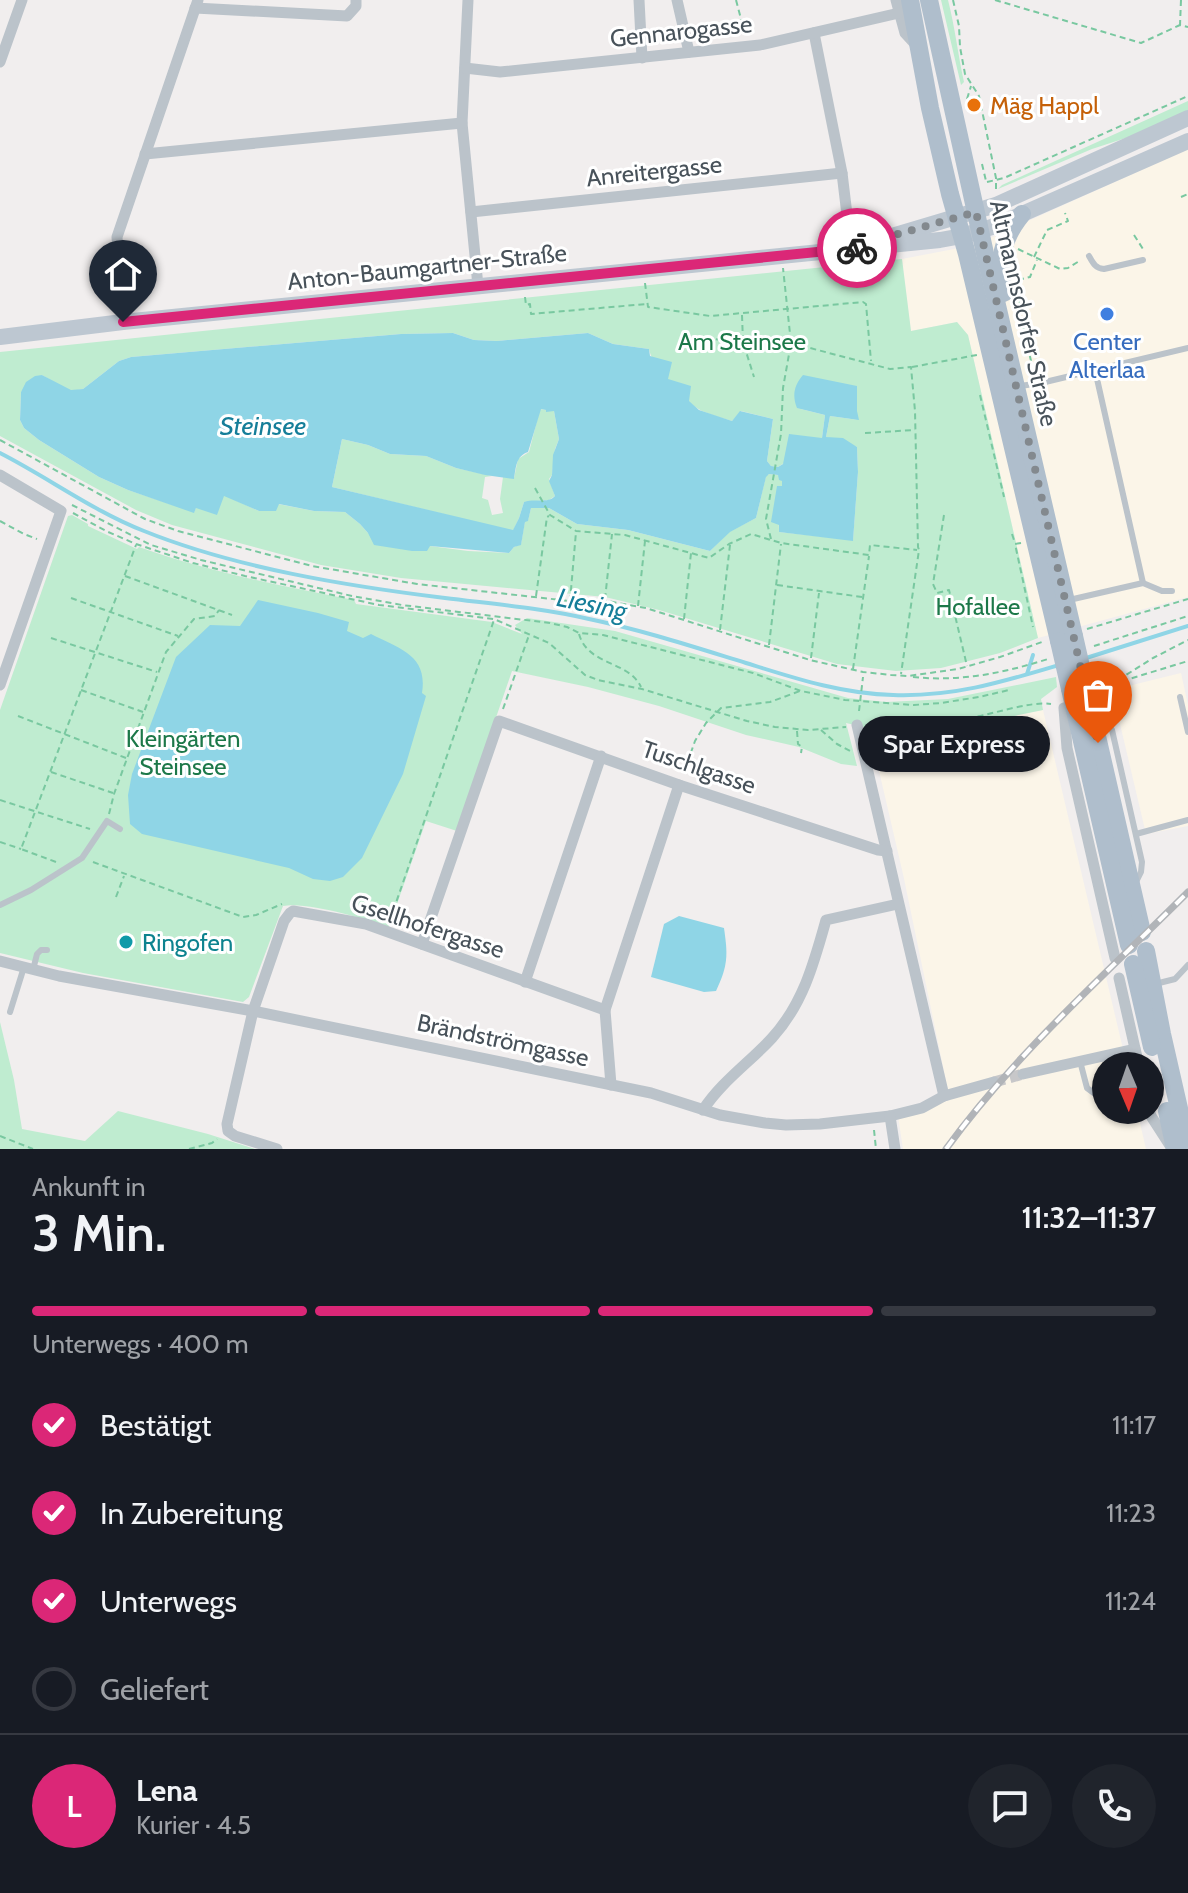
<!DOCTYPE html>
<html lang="de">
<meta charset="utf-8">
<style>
:root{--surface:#171b24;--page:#20242c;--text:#f1f3f6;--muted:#9ea1a6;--line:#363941;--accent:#db2777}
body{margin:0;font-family:Cabin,sans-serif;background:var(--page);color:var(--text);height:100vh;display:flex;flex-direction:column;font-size:30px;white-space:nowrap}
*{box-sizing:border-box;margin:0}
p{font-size:26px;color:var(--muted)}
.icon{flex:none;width:44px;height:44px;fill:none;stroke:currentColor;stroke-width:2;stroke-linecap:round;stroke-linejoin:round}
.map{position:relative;height:1149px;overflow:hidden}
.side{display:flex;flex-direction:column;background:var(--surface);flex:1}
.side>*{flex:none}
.needle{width:52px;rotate:178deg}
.buttons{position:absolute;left:1092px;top:1052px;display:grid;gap:16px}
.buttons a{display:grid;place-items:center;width:72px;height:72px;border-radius:50%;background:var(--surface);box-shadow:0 2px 6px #0004;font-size:40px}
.pin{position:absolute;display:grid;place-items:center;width:68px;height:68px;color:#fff;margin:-82px -34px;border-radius:50% 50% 50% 0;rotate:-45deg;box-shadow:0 0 8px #0007}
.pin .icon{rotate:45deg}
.courier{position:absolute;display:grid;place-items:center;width:80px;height:80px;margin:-40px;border:6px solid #db2777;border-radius:50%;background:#fff;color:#222;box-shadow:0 2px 10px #0007}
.bubble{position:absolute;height:56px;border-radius:28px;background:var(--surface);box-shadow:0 2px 6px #0004;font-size:26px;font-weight:600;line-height:56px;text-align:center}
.overview em{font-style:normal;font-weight:600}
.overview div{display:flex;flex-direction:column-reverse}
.overview{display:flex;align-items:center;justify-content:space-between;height:136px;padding:0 32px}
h1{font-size:52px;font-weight:600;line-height:60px}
.bar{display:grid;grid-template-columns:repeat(4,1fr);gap:12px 8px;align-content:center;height:96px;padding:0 32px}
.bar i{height:10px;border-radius:6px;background:var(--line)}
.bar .active{background:var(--accent)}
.bar p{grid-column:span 4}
.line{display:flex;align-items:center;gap:20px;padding:0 32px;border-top:2px solid var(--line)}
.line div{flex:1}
.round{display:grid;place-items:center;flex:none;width:84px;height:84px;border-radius:42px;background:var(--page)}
ol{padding:0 32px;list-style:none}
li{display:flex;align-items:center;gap:24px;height:88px}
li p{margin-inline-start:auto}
li .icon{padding:8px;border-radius:50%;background:var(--accent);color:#fff;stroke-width:4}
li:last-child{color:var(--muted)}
li i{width:44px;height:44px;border:4px solid var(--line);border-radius:50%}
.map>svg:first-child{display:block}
</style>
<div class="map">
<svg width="1188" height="1149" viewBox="0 0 1188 1149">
<rect width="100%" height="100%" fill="#f1eeee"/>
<g fill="#fbf5e8">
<path d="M1188 149V597L1038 638 968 335 957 322 911 331 902 259 975 245Z"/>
<path d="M1181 673 1188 705V826L1146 834 1112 690Z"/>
<path d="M1043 710 1127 1066H1106V1110H1137L1146 1149H903L898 1116 950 1100 903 874 873 745Z"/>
</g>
<g fill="#bfecd0" fill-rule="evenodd">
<path d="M941 0H948C955 27 958 55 964 82L961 85Z"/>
<path d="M1188 101V111L1132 136 1092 149 998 189 1002 185Z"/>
<path d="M902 259 911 331 957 322 968 335 1038 638 1000 653 941 668 896 671 837 664 659 610 605 597 401 578 321 565 172 525 136 510 0 436V352ZM453 333 474 340 497 341 588 333 613 344 649 349C651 365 687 404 702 411 711 415 722 418 732 421L741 411 773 419 767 461 771 466 778 467 822 438 825 415 797 408 859 420 830 416 826 437 857 447 858 472 853 540 779 532 778 486H782V481L778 475 769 474 766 476 756 518 729 532 710 551 628 530 577 524 549 508H531L528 520 525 521 521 544 514 547 509 553 468 551 430 546 368 533 360 524 345 512 314 511 278 504 259 511 224 495 196 508 194 512 128 490 99 477 39 440 24 428 20 420 21 392 42 375 64 388 71 391 83 389 119 361 131 357 401 334Z"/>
<path d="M540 409 554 411 559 439 555 449 552 475 549 479 555 496 549 500 524 502 519 518 513 531 332 487 342 439 368 445 390 454 426 456 456 468 492 476 485 477 482 498 488 500 492 515 503 513 500 499 503 477 514 478 518 459 529 452Z"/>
<path d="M72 515 88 524V526L137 549 139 547C210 572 280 586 354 600L356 604 492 622 522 634 515 625 527 618 615 631 848 698 886 702 948 699 1056 677 1057 687 1041 699 1043 710 873 745 868 728 846 723 857 766 841 764 799 747 746 735 659 706 588 687 512 671 457 831 426 821 389 927C365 919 307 901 283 906L249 997 243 1002 83 973 0 953V710L68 516Z"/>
<path d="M0 1022 14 1080 22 1129 85 1141 118 1111 208 1134 255 1149H0Z"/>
</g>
<g fill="#8fd5e6" fill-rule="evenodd">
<path d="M453 333 474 340 497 341 588 333 613 344 649 349 650 356 672 362 668 379 691 386 689 401 699 410 732 421 740 411 773 419 767 461 771 466 778 467 783 464 789 434 822 438 825 415 797 408C792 396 794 385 803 375L857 386V411L859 420 830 416 826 437 843 438 857 447 858 472 853 541 779 532V525L771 522 777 486H782V481L779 480 778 475 769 474 766 477 756 518 730 532 710 551 628 530 577 524 549 508H531L528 521 525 522 521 545 514 547 509 553 430 546 427 551H412L374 545 368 533 360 524 345 512 314 511 279 504 276 511H259L224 496 217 515 196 508 194 513 128 490 99 477 39 440 24 428 20 420 21 392 26 382 35 376 42 375 71 390 83 389 119 361 131 357 401 334ZM541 409 546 410V412L554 411 559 439 553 455 552 475 549 481 555 496C548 504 534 498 524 502L519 518 513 530 332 487 342 439 368 445 390 454 426 456 456 468 485 475 514 479C516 467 516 456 528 452Z"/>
<path d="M258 600 318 613 349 622 347 631 363 638 371 634C400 649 428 655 422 693L426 696 403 774 362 858 343 877 330 881 313 879 289 868 142 834 130 824 128 795 132 774 176 657 210 625 240 626Z"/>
<path d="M679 916 724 928C728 956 728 965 716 991L704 992 651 977 664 924Z"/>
</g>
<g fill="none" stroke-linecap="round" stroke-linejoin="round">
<g stroke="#8fd5e6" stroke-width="4">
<path d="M0 453C49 478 93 511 144 531 236 568 347 586 445 598 493 604 541 608 589 619 642 630 694 647 746 663 794 678 842 694 893 695 954 697 1002 682 1059 665"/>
<path d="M1083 659 1188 626"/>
<path d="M1027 674 1033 655"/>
</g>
<path stroke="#c7c7c9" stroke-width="11" stroke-dasharray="11 5.5" stroke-linecap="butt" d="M994 1082 1023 1074"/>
<g stroke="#79c8a0" stroke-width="2" stroke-dasharray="6 4" stroke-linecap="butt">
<path d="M736 0 745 34"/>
<path d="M953 0 959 26 960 47 965 74 979 96 996 178V190"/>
<path d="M995 0 1141 43 1180 25"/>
<path d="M1181 0 1180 25 1188 27"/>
<path d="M967 99 971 86"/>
<path d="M982 164 986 181"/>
<path d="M987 182 1004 178 1188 96"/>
<path d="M1181 197 1188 194"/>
<path d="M1134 235 1143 249"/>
<path d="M1018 249 1060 269 1068 268 1081 260"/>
<path d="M1034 257 1047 230 1068 221 1065 213"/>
<path d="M1018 280 1030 277 1037 260"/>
<path d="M645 283 648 307 710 316 863 302 866 304 871 361"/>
<path d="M525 297 526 305 530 304 531 314 646 304"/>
<path d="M1019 297 1024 332 1034 373"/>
<path d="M1015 302 1016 316"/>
<path d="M742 315 743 342 754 377"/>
<path d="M696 337 742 342"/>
<path d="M791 343 890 369 911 367 915 411 918 547 919 550 901 674"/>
<path d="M912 367 977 355"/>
<path d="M980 395 1004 497"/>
<path d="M865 433 915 430"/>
<path d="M0 440 145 519 178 531 312 566 417 584 570 601 596 599 646 608 810 660 863 672 891 675 908 676 958 669 1000 657 1042 642"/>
<path d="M535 488 550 515 576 531 625 535 709 558 729 544 751 534 781 543 869 555 870 545 917 550"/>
<path d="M72 505 151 545 201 560 352 596 402 605 550 623 567 627 579 633 603 635 753 673 801 691 845 700 914 705 941 703 979 697 1009 690"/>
<path d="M73 513 106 531 136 544 193 563 245 576 379 605 494 619 549 643 585 675 598 680 642 689 747 721 775 727 808 730 846 727"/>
<path d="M944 515 933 584 937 593 949 590 967 666"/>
<path d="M0 521 24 534 37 539"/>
<path d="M1012 534 1015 543"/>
<path d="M771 539 766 519 781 434 783 388 791 343 783 268"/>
<path d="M1021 543 1015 544 1033 627"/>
<path d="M125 576 232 615"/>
<path d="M777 585 862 597"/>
<path d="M536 596 547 517 549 516"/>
<path d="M71 598 178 636"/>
<path d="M605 599 612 534"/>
<path d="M570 601 576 532"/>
<path d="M638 606 645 541"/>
<path d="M684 619 691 553"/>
<path d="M1087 629 1188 599"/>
<path d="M720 630 730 545"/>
<path d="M579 634C588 666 628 660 641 687"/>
<path d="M51 638 157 672"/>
<path d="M769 645 781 544"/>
<path d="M1094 646 1188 616"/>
<path d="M811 658 819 593"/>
<path d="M853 669 869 556"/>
<path d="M913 677C960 682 1004 673 1048 659"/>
<path d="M1118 680 1153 658 1188 640"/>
<path d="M1103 687 1188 661"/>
<path d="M81 690 143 712"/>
<path d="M503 709 529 635"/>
<path d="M18 716 126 758"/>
<path d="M868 724C901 719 936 722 970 718 994 714 1029 701 1051 704"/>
<path d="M821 730 837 744 850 751"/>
<path d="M797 731 798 744 802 747 801 753"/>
<path d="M51 772 113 793"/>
<path d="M684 772 695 741 706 723 721 708 770 702 800 691"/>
<path d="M0 800 90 829"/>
<path d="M109 814 114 794 166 652 194 619 215 616 219 610"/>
<path d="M0 842 21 849"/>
<path d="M56 862 21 849 136 545"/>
<path d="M93 862 243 917 256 915 282 904"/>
<path d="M116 897 124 876"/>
<path d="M390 920 494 620"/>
<path d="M874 1130 876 1149"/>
<path d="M0 1136 33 1149"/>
<path d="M189 1149 212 1143 217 1139"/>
</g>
<g stroke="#bbc3ca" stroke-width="6">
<path d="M1089 256C1093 263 1095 268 1104 269L1143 260"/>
<path d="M1095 370 1143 583"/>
<path d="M1020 386 1041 383 1188 348"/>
<path d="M1069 600 1143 583 1162 591H1172"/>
<path d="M1180 697 1188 732"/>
<path d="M1098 717 1107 723 1112 730 1142 862 1141 872 1136 882"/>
<path d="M1136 834 1188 820"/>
<path d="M0 905 31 890 82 858 107 821 120 829"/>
<path d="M33 970 37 954 41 950H47"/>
<path d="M1155 984 1175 979 1188 965"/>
<path d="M10 1012 24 967"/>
<path d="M1080 1061 1087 1088 1106 1102"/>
<path d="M1118 1110 1126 1116 1150 1111"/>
</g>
<g stroke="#bbc3ca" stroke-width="11">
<path d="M468 0 462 123 478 286"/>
<path d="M639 0 642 58"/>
<path d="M677 0 689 52"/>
<path d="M896 0 905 33 917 46"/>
<path d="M195 8 347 16 356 6V0"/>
<path d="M814 33 842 173 851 248"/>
<path d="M0 62 22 0"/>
<path d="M465 68 500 72 760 45 899 13"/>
<path d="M145 154 462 123"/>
<path d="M471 212 842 173"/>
<path d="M123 322 117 237 198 0"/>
<path d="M0 475 61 511 0 685"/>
<path d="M1074 705 1064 708 1067 748 1115 958"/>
<path d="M857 725 944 1096"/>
<path d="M422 944 499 721 679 785 878 850 887 851"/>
<path d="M0 961 59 976 253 1011 651 1093 720 1115 765 1123 786 1125 820 1124 890 1116 922 1108 944 1096 994 1082"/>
<path d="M1119 978 1139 1066"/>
<path d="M525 982 601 756"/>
<path d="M1023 1074 1135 1049"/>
<path d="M611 1085 605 1010 679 785"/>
<path d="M703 1110C721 1082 750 1062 772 1038 803 1004 814 963 826 920L898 904"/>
<path d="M1149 1110 1151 1116 1171 1147"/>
<path d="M890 1116 895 1149"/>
<path d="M277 1149 235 1136 228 1131 227 1124 253 1011 284 921 290 913 293 911 366 924 605 1010"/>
</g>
<g stroke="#bdc7d1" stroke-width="16">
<path d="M882 239 996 205 1188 118"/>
<path d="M0 337 123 322 940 240 962 236 995 226 1188 141"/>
</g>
<g stroke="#afbecc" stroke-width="18">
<path d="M910 0 930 108 950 194 967 254 1059 641"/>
<path d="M929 0 986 258 1074 636"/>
<path d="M1004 293C998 260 1001 240 1022 214"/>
<path d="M1085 684 1142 932"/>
<path d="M1070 689 1129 945"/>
<path d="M1146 951 1162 1034 1188 1148"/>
<path d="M1133 964 1152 1047"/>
<path d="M1167 1111 1175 1149"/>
</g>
<defs>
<path id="rail" d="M946 1149C1015 1054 1105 975 1188 892"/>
</defs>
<use href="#rail" stroke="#b1b4b8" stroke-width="7"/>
<use href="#rail" stroke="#fff" stroke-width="4" stroke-dasharray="12" stroke-linecap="butt"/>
<path stroke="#79c8a0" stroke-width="2" stroke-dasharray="6 4" stroke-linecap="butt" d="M859 711 863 677"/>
<g stroke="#afbecc" stroke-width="18">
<path d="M1074 636 1085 684"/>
<path d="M1059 641 1070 689"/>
</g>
</g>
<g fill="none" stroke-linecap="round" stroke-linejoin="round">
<path stroke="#83898e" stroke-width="8" stroke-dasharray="0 14.4" d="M857 248 891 236 976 212 1098 743"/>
<path stroke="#db2777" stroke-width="10" d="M123 322 857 248"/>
</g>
<circle fill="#e8710a" stroke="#fff" stroke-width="3" cx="974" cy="105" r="8"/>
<circle fill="#3f7fe0" stroke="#fff" stroke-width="3" cx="1107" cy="314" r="8"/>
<circle fill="#0f9aa8" stroke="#fff" stroke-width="3" cx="126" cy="942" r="8"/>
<g text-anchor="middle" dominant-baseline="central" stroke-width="6" stroke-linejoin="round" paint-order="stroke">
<g font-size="24" fill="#48525a" stroke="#fff">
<text transform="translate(681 31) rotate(-6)">Gennarogasse</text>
<text transform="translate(654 171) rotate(-6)">Anreitergasse</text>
<text transform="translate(427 267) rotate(-6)">Anton-Baumgartner-Straße</text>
<text transform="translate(1024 313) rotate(77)">Altmannsdorfer Straße</text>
<text transform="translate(699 767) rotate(19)">Tuschlgasse</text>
<text transform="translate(428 926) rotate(18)">Gsellhofergasse</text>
<text transform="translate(503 1040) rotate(12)">Brändströmgasse</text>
</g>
<g font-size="24" fill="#c56008" stroke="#fff" text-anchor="start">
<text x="990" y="105">Mäg Happl</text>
</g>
<g font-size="24" fill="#1c7849" stroke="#fff">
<text x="742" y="341">Am Steinsee</text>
<text x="978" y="606">Hofallee</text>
<text x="183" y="738">Kleingärten<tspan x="183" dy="28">Steinsee</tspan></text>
</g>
<g font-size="24" fill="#366cbe" stroke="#fff">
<text x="1107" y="341">Center<tspan x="1107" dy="28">Alterlaa</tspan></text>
</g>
<g font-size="24" fill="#0d838f" stroke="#fff" text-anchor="start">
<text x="142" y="942">Ringofen</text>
</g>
<g font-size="26" font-style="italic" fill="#157e99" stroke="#fff">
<text x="263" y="426">Steinsee</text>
<text transform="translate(592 604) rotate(12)">Liesing</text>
</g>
</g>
</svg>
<div class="buttons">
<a><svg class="needle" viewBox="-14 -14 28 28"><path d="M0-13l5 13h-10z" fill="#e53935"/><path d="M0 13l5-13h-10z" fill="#9ea1a6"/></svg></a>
</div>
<div class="pin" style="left:1098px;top:743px;background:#ea580c"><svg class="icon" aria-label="bag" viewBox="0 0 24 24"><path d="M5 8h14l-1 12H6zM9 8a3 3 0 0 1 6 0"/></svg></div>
<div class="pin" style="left:123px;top:322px;background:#1f2937"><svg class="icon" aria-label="home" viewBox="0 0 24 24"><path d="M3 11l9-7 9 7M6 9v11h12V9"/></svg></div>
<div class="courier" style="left:857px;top:248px"><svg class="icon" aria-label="bike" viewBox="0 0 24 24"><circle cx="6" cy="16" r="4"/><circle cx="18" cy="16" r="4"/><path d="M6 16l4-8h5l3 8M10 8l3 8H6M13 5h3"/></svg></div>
<div class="bubble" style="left:858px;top:716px;width:192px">Spar Express</div>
</div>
<section class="side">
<div class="overview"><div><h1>3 Min.</h1><p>Ankunft in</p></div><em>11:32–11:37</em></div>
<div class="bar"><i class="active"></i><i class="active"></i><i class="active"></i><i></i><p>Unterwegs · 400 m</p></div>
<ol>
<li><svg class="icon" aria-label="check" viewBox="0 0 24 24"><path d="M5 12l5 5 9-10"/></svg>Bestätigt<p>11:17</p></li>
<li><svg class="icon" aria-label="check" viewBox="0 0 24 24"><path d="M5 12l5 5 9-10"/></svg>In Zubereitung<p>11:23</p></li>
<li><svg class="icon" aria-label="check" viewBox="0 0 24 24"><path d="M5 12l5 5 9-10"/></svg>Unterwegs<p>11:24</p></li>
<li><i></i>Geliefert</li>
</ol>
<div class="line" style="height:144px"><b class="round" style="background:var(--accent);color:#fff">L</b><div><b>Lena</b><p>Kurier · 4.5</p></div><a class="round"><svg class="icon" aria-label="chat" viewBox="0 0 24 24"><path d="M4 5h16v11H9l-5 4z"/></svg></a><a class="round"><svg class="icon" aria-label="phone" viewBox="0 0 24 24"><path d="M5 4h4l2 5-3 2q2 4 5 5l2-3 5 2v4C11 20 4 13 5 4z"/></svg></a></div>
</section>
